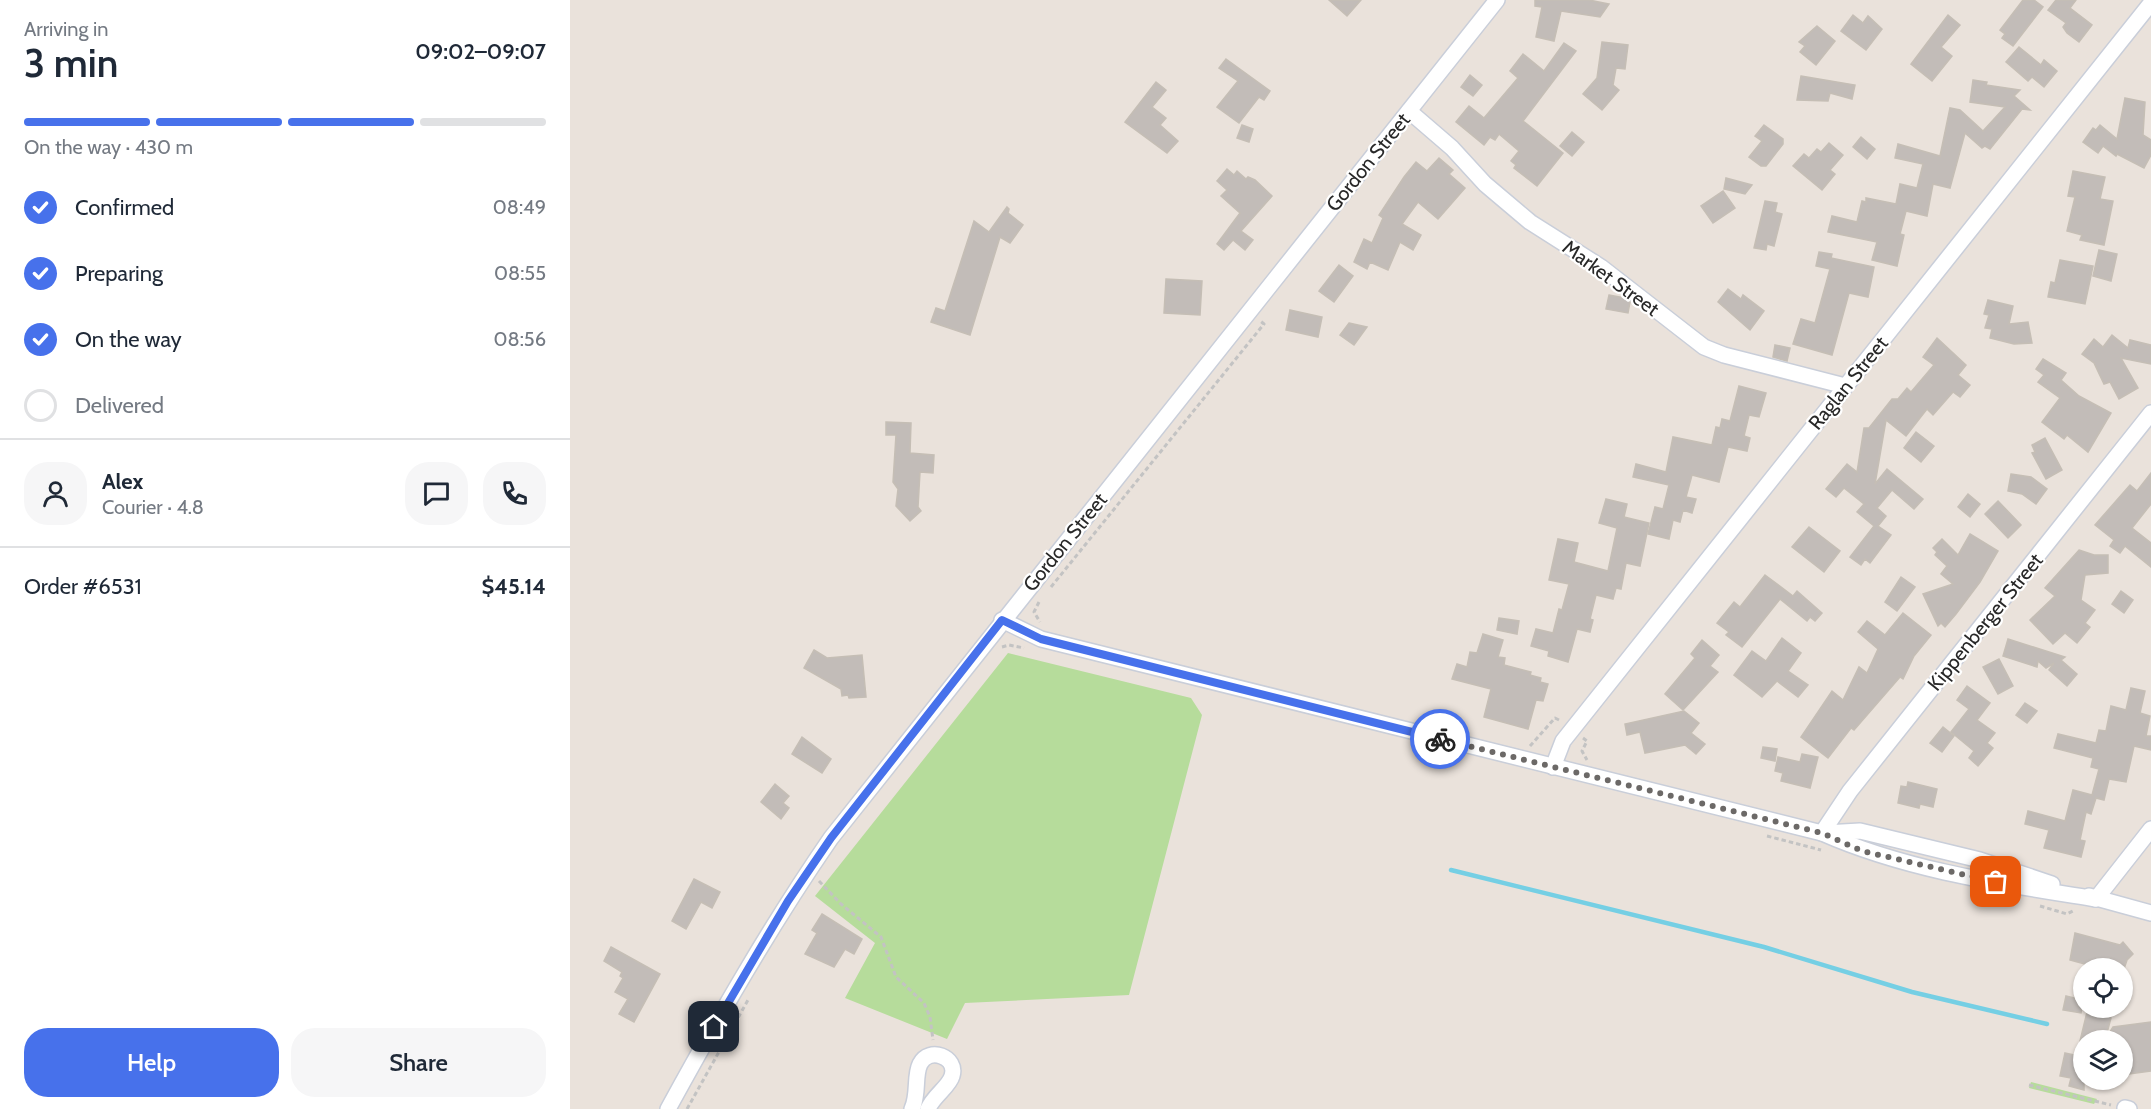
<!DOCTYPE html>
<meta charset="utf-8">
<style>
:root{--surface:#fff;--page:#f6f6f7;--text:#1f2937;--muted:#747a83;--line:#e0e1e3;--accent:#4771eb}
body{margin:0;font-family:Cabin,sans-serif;background:var(--page);color:var(--text);height:100vh;display:flex;flex-direction:column;font-size:22px;white-space:nowrap}
*{box-sizing:border-box;margin:0}
p{font-size:20px;color:var(--muted)}
.icon{flex:none;width:33px;height:33px;fill:none;stroke:currentColor;stroke-width:2;stroke-linecap:round;stroke-linejoin:round}
.map{position:relative;flex:1;overflow:hidden}
.panel{display:flex;flex-direction:column;background:var(--surface);width:570px}
.panel>*{flex:none}
.controls{position:absolute;left:1503px;top:958px;display:grid;gap:12px}
.controls a{display:grid;place-items:center;width:60px;height:60px;border-radius:50%;background:var(--surface);box-shadow:0 2px 4px #0004;font-size:30px}
.pin{position:absolute;display:grid;place-items:center;width:51px;height:51px;color:#fff;margin:-26px;border-radius:12px;box-shadow:0 3px 9px #0006}
.courier{position:absolute;display:grid;place-items:center;width:60px;height:60px;margin:-30px;border:4px solid #4771eb;border-radius:50%;background:#fff;color:#222;box-shadow:0 2px 8px #0007}
.overview em{font-style:normal;font-weight:600}
.overview div{display:flex;flex-direction:column-reverse}
.overview{display:flex;align-items:center;justify-content:space-between;height:102px;padding:0 24px}
h1{font-size:39px;font-weight:600;line-height:45px}
.bar{display:grid;grid-template-columns:repeat(4,1fr);gap:9px 6px;align-content:center;height:72px;padding:0 24px}
.bar i{height:8px;border-radius:4px;background:var(--line)}
.bar .on{background:var(--accent)}
.bar p{grid-column:span 4}
.line{display:flex;align-items:center;gap:15px;padding:0 24px;border-top:2px solid var(--line)}
.line div{flex:1}
.round{display:grid;place-items:center;flex:none;width:63px;height:63px;border-radius:24px;background:var(--page)}
ol{padding:0 24px;list-style:none}
li{display:flex;align-items:center;gap:18px;height:66px}
li p{margin-inline-start:auto}
li .icon{padding:6px;border-radius:50%;background:var(--accent);color:#fff;stroke-width:4}
li:last-child{color:var(--muted)}
li i{width:33px;height:33px;border:3px solid var(--line);border-radius:50%}
.cta{display:flex;gap:12px;margin-top:auto;padding:12px 24px}
.cta a{flex:1;height:69px;border-radius:24px;background:var(--accent);color:#fff;font-size:24px;font-weight:600;line-height:69px;text-align:center}
.cta a+a{background:var(--page);color:var(--text)}
main{display:flex;flex:1;min-height:0}
.map>svg:first-child{display:block}
</style>
<main>
<section class="panel">
<div class="overview"><div><h1>3 min</h1><p>Arriving in</p></div><em>09:02–09:07</em></div>
<div class="bar"><i class="on"></i><i class="on"></i><i class="on"></i><i></i><p>On the way · 430 m</p></div>
<ol>
<li><svg class="icon" aria-label="check" viewBox="0 0 24 24"><path d="M5 12l5 5 9-10"/></svg>Confirmed<p>08:49</p></li>
<li><svg class="icon" aria-label="check" viewBox="0 0 24 24"><path d="M5 12l5 5 9-10"/></svg>Preparing<p>08:55</p></li>
<li><svg class="icon" aria-label="check" viewBox="0 0 24 24"><path d="M5 12l5 5 9-10"/></svg>On the way<p>08:56</p></li>
<li><i></i>Delivered</li>
</ol>
<div class="line" style="height:108px"><a class="round"><svg class="icon" aria-label="person" viewBox="0 0 24 24"><circle cx="12" cy="8" r="4"/><path d="M4 21q1-7 8-7t8 7"/></svg></a><div><b>Alex</b><p>Courier · 4.8</p></div><a class="round"><svg class="icon" aria-label="chat" viewBox="0 0 24 24"><path d="M4 5h16v11H9l-5 4z"/></svg></a><a class="round"><svg class="icon" aria-label="phone" viewBox="0 0 24 24"><path d="M5 4h4l2 5-3 2q2 4 5 5l2-3 5 2v4C11 20 4 13 5 4z"/></svg></a></div>
<div class="line" style="height:78px"><div>Order #6531</div><b>$45.14</b></div>
<div class="cta"><a>Help</a><a>Share</a></div>
</section>
<div class="map">
<svg width="1581" height="1109" viewBox="0 0 1581 1109">
<rect width="100%" height="100%" fill="#eae2db"/>
<g fill="#b6dc9b">
<path d="M438 653 621 698 632 715 559 995 395 1003 377 1039 275 998 305 943 245 896Z"/>
<path d="M1461 1082 1527 1099 1524 1104 1459 1088Z"/>
</g>
<g fill="none" stroke-linecap="round" stroke-linejoin="round">
<path stroke="#75cfe4" stroke-width="4.5" d="M881 870 1194 947 1342 992 1477 1024"/>
</g>
<g fill="#c2bcb8" stroke="#c5beb5" stroke-width="1.5">
<path d="M759 0H791L777 16Z"/>
<path d="M965 0H1019L1039 4 1030 17 991 11 984 41 966 37 972 7 965 6Z"/>
<path d="M1453 0H1464L1473 7 1443 46 1432 38 1435 34 1430 30Z"/>
<path d="M1486 0H1506L1500 8 1522 25 1509 42 1497 33 1493 27 1496 23 1478 10Z"/>
<path d="M1283 15 1293 23 1298 16 1312 29 1296 50 1271 31Z"/>
<path d="M1378 15 1390 25 1371 47 1382 56 1362 81 1341 64Z"/>
<path d="M1247 26 1265 41 1246 65 1230 52 1235 46 1229 42Z"/>
<path d="M1032 42 1058 45 1055 69 1046 68 1043 85 1049 90 1032 110 1013 94 1027 78Z"/>
<path d="M994 43 1006 51 953 121 993 153 967 186 944 168 946 165 941 161 949 151 929 134 925 140 920 137 914 145 886 122 899 106 914 118 948 78 940 71 953 54 974 71Z"/>
<path d="M1449 47 1471 65 1474 60 1487 71 1474 87 1462 77 1458 81 1436 62Z"/>
<path d="M656 59 700 91 694 100 689 97 669 123 647 107 668 81 649 68Z"/>
<path d="M900 75 912 85 903 96 891 87Z"/>
<path d="M1231 76 1285 85 1282 99 1260 93 1258 101 1227 100Z"/>
<path d="M1403 80 1417 82 1416 85 1450 90 1444 96 1460 110 1452 109 1420 149 1415 146 1412 148 1395 133 1380 188 1363 184 1357 216 1336 211 1330 234 1334 235 1327 266 1302 260 1307 242 1258 232 1262 216 1287 222 1292 201 1296 202V198L1326 204 1330 184 1347 188 1353 164 1325 158 1328 144 1370 156 1380 108 1390 110 1413 131 1435 107 1400 102Z"/>
<path d="M586 82 596 90 582 107 596 118 590 125 608 141 597 153 555 122Z"/>
<path d="M1555 98 1575 102 1573 135 1581 140V155L1574 168 1547 154 1546 156 1533 146 1528 153 1513 142 1523 128 1526 130 1530 125 1547 139Z"/>
<path d="M672 125 683 129 679 142 667 138Z"/>
<path d="M1194 125 1213 139V144L1196 166H1191L1179 157 1192 141 1185 136Z"/>
<path d="M1002 132 1014 142 1002 156 990 146Z"/>
<path d="M1291 137 1305 149 1297 159 1283 147Z"/>
<path d="M1259 143 1273 155 1260 170 1265 174 1252 190 1223 166 1234 154 1239 158 1247 149 1251 152Z"/>
<path d="M869 158 883 170 879 174 895 188 868 219 848 202 832 224 851 235 843 250 830 242 818 270 800 262 797 269 784 262 794 239 802 243 813 218 809 215 834 177 846 162 857 171Z"/>
<path d="M657 169 664 175 667 171 676 179 678 177 685 180 702 196 671 231 683 240 675 250 663 240 654 250 647 244 670 213 651 196 657 190 647 181Z"/>
<path d="M1503 171 1535 177 1530 199 1543 201 1534 245 1510 240 1512 235 1497 231 1505 197 1498 196Z"/>
<path d="M1156 178 1182 185 1175 194 1154 189Z"/>
<path d="M1153 191 1165 208 1143 223 1131 206Z"/>
<path d="M1195 201 1207 203 1205 212 1212 214 1204 246 1197 244 1196 250 1184 248Z"/>
<path d="M437 207 439 209 438 213 453 225 440 243 430 237 400 335 361 322 366 308 375 311 404 221 419 232Z"/>
<path d="M1529 250 1547 254 1541 281 1523 276Z"/>
<path d="M1249 252 1262 254 1261 258 1304 267 1298 297 1279 293 1262 355 1223 344 1231 319 1245 323 1260 269 1246 266Z"/>
<path d="M1490 260 1523 266 1515 304 1478 297 1481 282 1485 283Z"/>
<path d="M769 265 783 276 764 302 749 291Z"/>
<path d="M596 279 632 281 630 315 594 313Z"/>
<path d="M1158 289 1171 299 1173 295 1194 311 1180 330 1148 302Z"/>
<path d="M1039 295 1055 298 1060 302 1058 313 1036 309Z"/>
<path d="M1418 300 1443 306 1439 324 1458 322 1462 343 1444 344 1420 338 1422 329 1415 328 1419 315 1414 314Z"/>
<path d="M720 310 752 317 748 337 716 330Z"/>
<path d="M779 323 797 327 784 345 770 335Z"/>
<path d="M1542 335 1558 348 1560 340 1581 345V364L1551 358 1568 388 1549 399 1540 382 1534 384 1524 363 1512 354 1524 339 1533 347Z"/>
<path d="M1367 338 1396 365 1388 375 1400 385 1390 397 1383 392 1363 415 1357 409 1336 436 1316 420 1305 484 1317 469 1353 499 1344 509 1322 490 1307 508 1316 516 1308 526 1321 535 1300 563 1295 559 1291 565 1280 557 1304 526 1287 512 1294 504 1274 488 1266 497 1256 489 1277 464 1287 472 1294 428H1299L1322 399H1328L1337 388 1341 392 1364 365 1353 357Z"/>
<path d="M1205 345 1220 348 1217 361 1203 357Z"/>
<path d="M1473 359 1496 373 1491 380 1509 396 1541 413 1518 452 1497 435 1494 439 1472 422 1490 398 1468 382 1474 375 1466 369Z"/>
<path d="M1169 386 1196 393 1189 417 1179 415 1174 436 1180 438 1177 451 1158 447 1149 482 1122 475 1116 497 1126 499 1122 513 1113 510 1110 522 1103 520 1099 539 1078 534 1085 507 1093 509 1099 485 1063 477 1066 464 1096 472 1103 437 1142 445 1146 427 1150 428 1152 419 1160 421Z"/>
<path d="M316 422 341 423 340 453 364 455 363 473 350 472 348 507 351 511 340 521 326 506 328 489 323 482 326 435H316Z"/>
<path d="M1346 432 1364 446 1351 462 1334 448Z"/>
<path d="M1475 438 1492 470 1476 479 1462 453 1465 452 1462 445Z"/>
<path d="M1581 473V504L1562 528 1581 543V567L1555 546 1550 553 1540 546 1544 540 1525 525 1560 485 1567 491Z"/>
<path d="M1441 474 1461 477 1477 489 1466 504 1452 494 1438 491Z"/>
<path d="M1398 494 1410 504 1400 517 1388 507Z"/>
<path d="M1036 499 1057 504 1054 517 1079 523 1070 566 1056 563 1051 589 1046 588 1043 599 1026 595 1020 619 1023 620 1020 632 1007 629 998 662 978 656 979 651 961 646 966 629 983 633 989 609 992 610 999 584 979 580 988 539 1008 543 1004 562 1038 571 1047 528 1029 523Z"/>
<path d="M1428 501 1451 525 1438 538 1415 514Z"/>
<path d="M1239 527 1270 551 1254 572 1222 547Z"/>
<path d="M1400 534 1428 551 1410 582 1386 614 1375 627 1371 623 1368 626 1353 594 1383 584 1371 574 1377 566 1365 555 1367 552 1363 548 1372 539 1388 555Z"/>
<path d="M1509 550 1524 555H1538V573L1515 575 1511 600 1525 610 1515 623 1520 627 1507 643 1495 633 1483 644 1460 620 1485 596 1475 588Z"/>
<path d="M1195 575 1223 596 1227 591 1252 613 1245 621 1240 617 1237 621 1210 599 1172 647 1156 635 1159 632 1147 623 1164 602 1170 607Z"/>
<path d="M1331 577 1345 587 1327 611 1315 602Z"/>
<path d="M1551 591 1563 600 1554 613 1542 604Z"/>
<path d="M1333 613 1361 635 1344 656 1333 679 1330 677 1284 730 1281 728 1258 758 1231 737 1262 691 1273 700 1289 667 1297 673 1308 649 1288 632 1297 621 1315 635Z"/>
<path d="M929 618 949 621 947 634 927 630Z"/>
<path d="M913 634 933 640 928 657 935 658 934 665 961 672 960 675 971 678 970 682 978 684 973 701 966 700 958 729 914 717 921 689 882 679 887 664 897 667 900 652 907 653Z"/>
<path d="M1212 638 1231 653 1218 671 1238 685 1228 697 1207 681 1192 697 1164 675 1182 651 1196 661Z"/>
<path d="M1438 639 1495 657 1491 660 1507 674 1497 686 1479 670 1484 663 1476 668 1468 661 1467 667 1433 656Z"/>
<path d="M1132 640 1149 655 1140 666 1148 672 1113 710 1095 694 1125 658 1121 654Z"/>
<path d="M244 650 257 658 292 655 296 697 279 698 278 695 272 696 271 689 234 668Z"/>
<path d="M1429 659 1443 686 1428 694 1413 667Z"/>
<path d="M1397 686 1420 703 1407 720 1425 733 1417 743 1423 748 1408 766 1399 758 1404 751 1381 732 1399 709 1387 700Z"/>
<path d="M1561 688 1575 691 1570 713 1580 716 1576 736H1581V750L1564 746 1556 782 1539 779 1534 800 1526 798 1521 814 1516 812 1510 840 1515 841 1511 857 1474 848 1479 830 1455 824 1458 811 1495 821 1503 790 1522 795 1529 769 1521 767 1523 758 1484 748 1488 734 1526 743 1529 730 1536 731 1541 706 1556 710Z"/>
<path d="M1455 703 1467 711 1457 723 1446 715Z"/>
<path d="M1114 711 1129 723 1121 733 1135 744 1126 754 1115 745 1075 753 1070 732 1057 735 1055 724Z"/>
<path d="M1373 727 1384 736 1372 752 1360 743Z"/>
<path d="M232 737 261 759 252 773 222 754Z"/>
<path d="M1193 747 1207 749 1205 761 1191 758Z"/>
<path d="M1232 754 1248 757 1240 788 1211 781 1213 773 1205 771 1208 757 1230 762Z"/>
<path d="M1338 782 1367 789 1363 807 1350 804 1349 808 1328 803 1331 786 1337 787Z"/>
<path d="M205 784 219 796 213 803 219 808 211 819 191 802Z"/>
<path d="M124 879 150 892 142 908 131 902 116 929 102 921Z"/>
<path d="M252 914 292 939 284 954 275 949 264 967 235 954 247 933 242 930Z"/>
<path d="M1505 933 1550 945 1553 942 1563 954 1557 960 1554 969H1521L1522 966 1500 960Z"/>
<path d="M41 947 90 974 64 1022 49 1014 58 999 45 992 53 978 50 976 52 972 34 961Z"/>
<path d="M1496 996 1513 1000 1511 1013 1493 1010Z"/>
<path d="M1517 1012 1541 1018 1535 1040 1543 1027 1581 1022V1071L1552 1075V1041H1510Z"/>
<path d="M1495 1053 1514 1057V1090L1499 1086 1501 1078 1490 1076Z"/>
</g>
<g fill="none" stroke-linecap="round" stroke-linejoin="round">
<defs>
<g id="street">
<path d="M839 111 882 148 915 184 960 222 1031 267 1134 347 1154 355 1275 386"/>
<path d="M432 620 471 639 1252 833C1338 871 1433 884 1526 899"/>
<path d="M983 767 993 741 1581 3"/>
<path d="M1252 833 1280 791 1581 413"/>
<path d="M1255 833 1290 831 1410 860 1482 884"/>
<path d="M1519 896 1581 913"/>
<path d="M1526 899 1581 829"/>
<path d="M1555 1108 1559 1109"/>
<path d="M98 1109C149 1016 201 925 261 838L927 0"/>
<path d="M342 1109C349 1094 344 1076 350 1064 359 1046 388 1057 382 1076 379 1087 363 1096 358 1109"/>
</g>
</defs>
<use href="#street" stroke="#c9ced9" stroke-width="18"/>
<g stroke="#c3c3c3" stroke-width="3" stroke-dasharray="4.5 3" stroke-linecap="butt">
<path d="M481 587 694 324 689 320"/>
<path d="M469 602 464 612 470 622"/>
<path d="M432 647 439 645 454 648"/>
<path d="M1013 738 1017 741 1012 751 1017 760"/>
<path d="M960 746 985 718 991 721"/>
<path d="M1197 836 1251 850"/>
<path d="M249 881 271 904 311 937 326 977 354 1003 360 1017 363 1040"/>
<path d="M1470 906 1497 914 1503 911"/>
<path d="M1459 1085 1541 1105"/>
<path d="M117 1109 178 1000"/>
</g>
<use href="#street" stroke="#fff" stroke-width="15"/>
</g>
<g fill="none" stroke-linecap="round" stroke-linejoin="round">
<path stroke="#6c6967" stroke-width="6" stroke-dasharray="0 10.8" d="M870 739 1252 833 1292 851 1426 882"/>
<path stroke="#4771eb" stroke-width="8" d="M144 1027 218 901 261 838 432 620 471 639 870 739"/>
</g>
<g text-anchor="middle" dominant-baseline="central" stroke-width="4.5" stroke-linejoin="round" paint-order="stroke">
<g font-size="20" fill="#282828" stroke="#fff">
<text transform="translate(798 162) rotate(-51)">Gordon Street</text>
<text transform="translate(1041 278) rotate(36)">Market Street</text>
<text transform="translate(1278 383) rotate(-51)">Raglan Street</text>
<text transform="translate(495 542) rotate(-51)">Gordon Street</text>
<text transform="translate(1415 622) rotate(-51)">Kippenberger Street</text>
</g>
</g>
</svg>
<div class="controls">
<a><svg class="icon" aria-label="locate" viewBox="0 0 24 24"><circle cx="12" cy="12" r="6"/><path d="M12 2v4M12 18v4M2 12h4M18 12h4"/></svg></a>
<a><svg class="icon" aria-label="layers" viewBox="0 0 24 24"><path d="M12 4l9 5-9 5-9-5zM3 14l9 5 9-5"/></svg></a>
</div>
<div class="pin" style="left:1426px;top:882px;background:#ea580c"><svg class="icon" aria-label="bag" viewBox="0 0 24 24"><path d="M5 8h14l-1 12H6zM9 8a3 3 0 0 1 6 0"/></svg></div>
<div class="pin" style="left:144px;top:1027px;background:#1f2937"><svg class="icon" aria-label="home" viewBox="0 0 24 24"><path d="M3 11l9-7 9 7M6 9v11h12V9"/></svg></div>
<div class="courier" style="left:870px;top:739px"><svg class="icon" aria-label="bike" viewBox="0 0 24 24"><circle cx="6" cy="16" r="4"/><circle cx="18" cy="16" r="4"/><path d="M6 16l4-8h5l3 8M10 8l3 8H6M13 5h3"/></svg></div>
</div>
</main>
